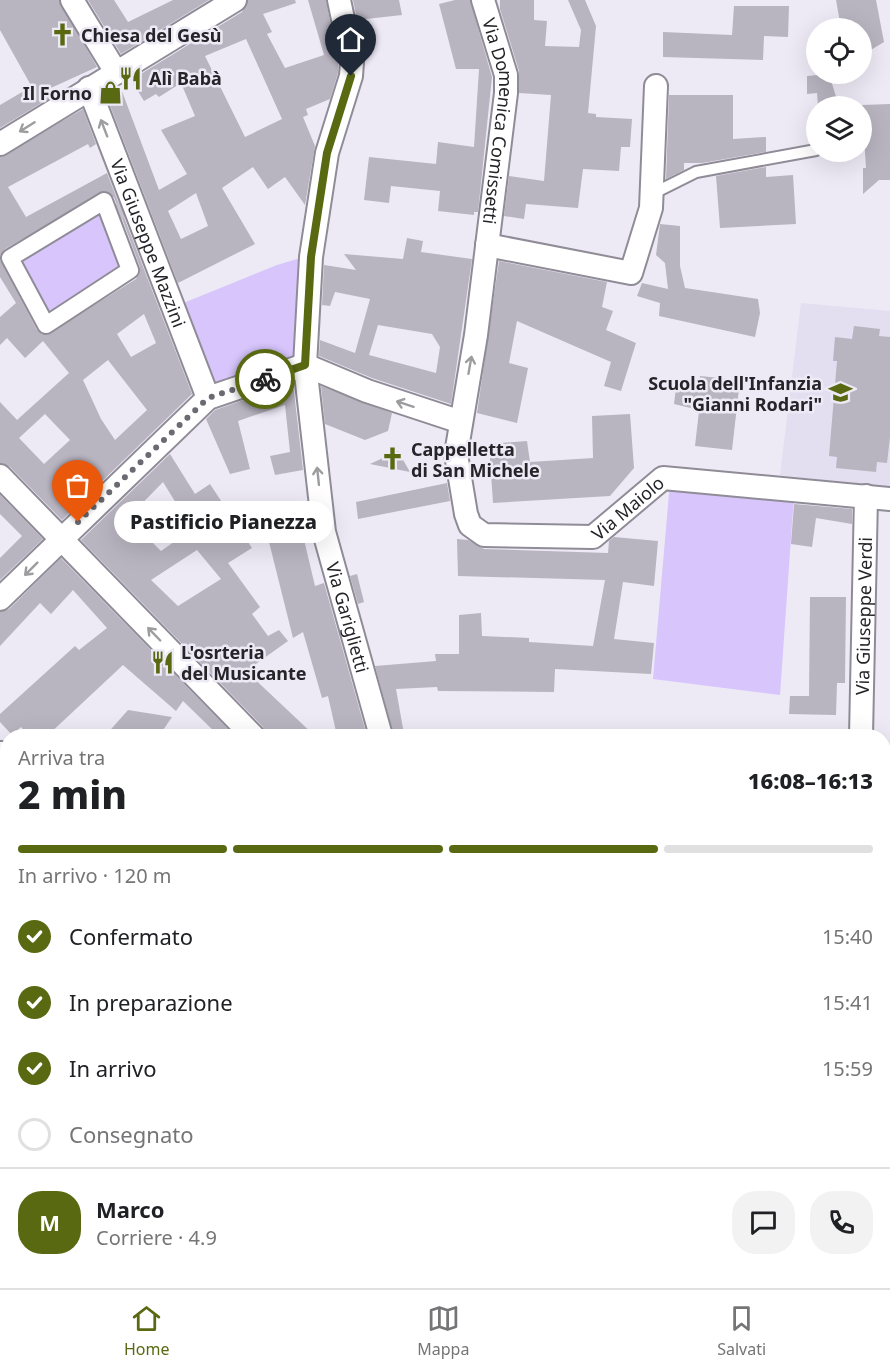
<!DOCTYPE html>
<html lang="it">
<meta charset="utf-8">
<style>
:root{--surface:#fff;--page:#f2f2f2;--text:#202124;--muted:#757577;--line:#e0e0e0;--accent:#596912}
body{margin:0;font-family:"Noto Sans",sans-serif;background:var(--page);color:var(--text);height:100vh;display:flex;flex-direction:column;font-size:22px;white-space:nowrap}
*{box-sizing:border-box;margin:0}
p{font-size:20px;color:var(--muted)}
.icon{flex:none;width:33px;height:33px;fill:none;stroke:currentColor;stroke-width:2;stroke-linecap:round;stroke-linejoin:round}
.map{position:relative;flex:1;overflow:hidden}
.sheet{position:absolute;left:0px;top:729px;width:891px;height:560px;display:flex;flex-direction:column;background:var(--surface);border-radius:24px 24px 0 0;box-shadow:0 6px 24px #0002}
.sheet>*{flex:none}
.controls{position:absolute;left:806px;top:18px;display:grid;gap:12px}
.controls a{display:grid;place-items:center;width:66px;height:66px;border-radius:50%;background:var(--surface);box-shadow:0 6px 24px #0002;font-size:30px}
.pin{position:absolute;display:grid;place-items:center;width:51px;height:51px;color:#fff;margin:-62px -26px;border-radius:50% 50% 50% 0;rotate:-45deg;box-shadow:0 0 6px #0007}
.pin .icon{rotate:45deg}
.courier{position:absolute;display:grid;place-items:center;width:60px;height:60px;margin:-30px;border:4px solid #596912;border-radius:50%;background:#fff;color:#222;box-shadow:0 2px 8px #0007}
.bubble{position:absolute;height:42px;border-radius:21px;background:var(--surface);box-shadow:0 6px 24px #0002;font-size:20px;font-weight:800;line-height:42px;text-align:center}
.overview em{font-style:normal;font-weight:800}
.overview div{display:flex;flex-direction:column-reverse}
.overview{display:flex;align-items:center;justify-content:space-between;height:102px;padding:0 18px}
h1{font-size:39px;font-weight:800;line-height:45px}
.bar{display:grid;grid-template-columns:repeat(4,1fr);gap:9px 6px;align-content:center;height:72px;padding:0 18px}
.bar i{height:8px;border-radius:4px;background:var(--line)}
.bar .selected{background:var(--accent)}
.bar p{grid-column:span 4}
.line{display:flex;align-items:center;gap:15px;padding:0 18px;border-top:2px solid var(--line)}
.line div{flex:1}
.round{display:grid;place-items:center;flex:none;width:63px;height:63px;border-radius:24px;background:var(--page)}
ol{padding:0 18px;list-style:none}
li{display:flex;align-items:center;gap:18px;height:66px}
li p{margin-inline-start:auto}
li .icon{padding:6px;border-radius:50%;background:var(--accent);color:#fff;stroke-width:4}
li:last-child{color:var(--muted)}
li i{width:33px;height:33px;border:3px solid var(--line);border-radius:50%}
.tab-bar{display:flex;justify-content:space-around;align-items:center;height:84px;border-top:2px solid var(--line);background:var(--surface);font-size:16px;color:var(--muted)}
.tab-bar a{display:grid;justify-items:center;gap:3px}
.tab-bar .selected{color:var(--accent)}
.map>svg:first-child{display:block}
</style>
<div class="map">
<svg width="890" height="1288" viewBox="0 0 890 1288">
<rect width="100%" height="100%" fill="#edeaf6"/>
<path fill="#e4def1" d="M801 303 890 311V488L780 475Z"/>
<g fill="#d7c5fc">
<path d="M102 207 125 268 48 319 15 258Z"/>
<path d="M304 257 300 356 223 386 212 382 181 304 277 265Z"/>
<path d="M670 482 794 495 780 695 653 679Z"/>
<path d="M7 792V913L0 924V794Z"/>
</g>
<g fill="#a989e0">
<path d="M38 1281H216L198 1288H27Z"/>
<path d="M309 1281H419L425 1288H322Z"/>
</g>
<g fill="none" stroke-linecap="round" stroke-linejoin="round">
<path stroke="#a989e0" stroke-width="6" d="M0 1244 8 1246"/>
</g>
<g fill="#b8b4c0" fill-rule="evenodd">
<path d="M0 0H59L97 67 42 92 53 96 0 128V105L29 88 33 89 0 30Z"/>
<path d="M88 0H114L128 22 173 0H209L121 54Z"/>
<path d="M248 0H295L296 3 263 14 272 32 267 34 285 68 324 55 308 0H326L338 63V73L330 99 306 109 308 115 303 117 315 146 305 205 285 177 268 189 253 167 222 188 255 244 178 283 106 95 120 86 159 190 187 174 161 130 195 116 181 83 159 97 156 94 144 101 131 80 242 12ZM246 39 282 119 245 137 205 56ZM196 193 208 226 181 239 168 211Z"/>
<path d="M353 0H399L402 15 357 20Z"/>
<path d="M455 0H470L492 77 478 212H474V215L438 211 440 191 391 186 389 203 364 200 369 157 436 164 438 142 474 147 479 69H456L439 4Z"/>
<path d="M500 0H534V20L547 21 545 46 579 47 581 30 568 0H585L596 26 588 113 596 114V117L632 119 630 147H621L619 171 583 169 578 208 526 204 524 219 504 216 509 176 544 181 551 95 519 93V71L500 9Z"/>
<path d="M836 0H876L884 42 861 56V28H841Z"/>
<path d="M734 6H789L788 37 764 36 763 60 663 57V32L732 35Z"/>
<path d="M829 74 838 103 818 106 817 93 807 94V76Z"/>
<path d="M669 95H733V139L766 137V152L702 163H684V170L666 179Z"/>
<path d="M890 104V180H879L863 194V168H866L862 105Z"/>
<path d="M83 109 96 144 90 148 88 144 8 187 26 217 107 173 192 394 62 520 10 467 0 463V402L17 420 69 373 43 341 25 358 7 338 0 345V317L16 303 0 277V260L37 330 46 335 136 279 140 267 114 197 105 191 5 249 0 256V157ZM144 314 156 343 131 357 117 334ZM108 360 147 410 115 440 101 419 83 380ZM45 414 70 440 44 464 19 438Z"/>
<path d="M766 167V177L793 175 796 224 720 228 716 176Z"/>
<path d="M660 224 680 226V266L685 288 758 299 760 313 755 337 659 316 660 303 637 296 642 283 668 289 665 263 656 255Z"/>
<path d="M407 238 423 241 421 252 472 259 451 404 372 378 319 356 320 340 355 353 370 299 335 292 330 306 322 305 324 265 356 270 344 254 403 259ZM378 325 432 334 440 347 436 373 369 355Z"/>
<path d="M499 261 607 282 602 307 613 311 606 330 636 343 621 391 604 386 611 362 517 321 509 363 528 368 517 423 477 413Z"/>
<path d="M854 326 880 329 879 336 890 337V437L887 463 877 462 876 472 836 468 837 457 829 456 837 361H833L835 337 852 339Z"/>
<path d="M700 376 740 380 732 450 695 446 699 411H703L674 404 677 379 699 382Z"/>
<path d="M293 383 303 470 275 475 270 456 290 452 285 405 238 421 250 469 230 474 206 419 215 410Z"/>
<path d="M321 386 392 413 388 431 365 440 325 424Z"/>
<path d="M630 414 634 468 610 496 493 503 489 444 527 441 530 462 593 458 592 416Z"/>
<path d="M398 451 410 472 370 464Z"/>
<path d="M170 454 195 494 210 484 252 548 228 563 260 607 252 614 268 636 279 630 288 641 246 671 315 736H266L263 727 81 540ZM163 482 192 529 161 551 128 518ZM197 550 221 579 178 606 151 580Z"/>
<path d="M447 483 450 501 358 519 356 502Z"/>
<path d="M0 495 43 539 0 580V558L22 536 0 514Z"/>
<path d="M794 504 852 509V524L816 518 812 547 791 544Z"/>
<path d="M302 531 315 586 324 583 367 736H337L328 696 322 698 303 632 293 638 269 542Z"/>
<path d="M614 537 658 541 654 586 623 582 614 639 654 643 651 674 555 669 554 692 438 691 437 687 396 689 404 734 394 736 375 666 436 661 435 654H459V615L481 613 482 636 529 638V642L593 646 605 580 458 576 457 539 468 540 484 549 608 553 609 541Z"/>
<path d="M61 558 235 736H219L183 701 176 711 123 665 47 736H29L21 727 12 735 0 722V714L75 646 79 650 107 628 73 590 51 614 40 603 0 646V612L9 609Z"/>
<path d="M357 574 364 602 358 604 350 576Z"/>
<path d="M810 597H846L845 683H837L836 715 789 714 790 696H809Z"/>
<path d="M128 710 172 717 159 736H105Z"/>
</g>
<g fill="none" stroke-linecap="round" stroke-linejoin="round">
<path stroke="#c5c2cd" stroke-width="16" stroke-dasharray="16 8" stroke-linecap="butt" d="M109 216 134 204"/>
<defs>
<path id="service" d="M652 194 696 172 816 150"/>
<path id="pedestrian" d="M104 201 130 270 46 325 10 258Z"/>
<g id="minor">
<path d="M72 0 116 72"/>
<path id="s1" d="M339 0 352 62 351 76 327 153 311 257 305 365 324 532 381 736"/>
<path id="s2" d="M483 0 506 75V93L476 335 456 454 466 514 470 525 484 535 593 537 663 478 890 499"/>
<path id="s3" d="M89 88 208 398"/>
<path d="M0 144 235 0"/>
<path d="M487 245 631 273 651 208 656 86"/>
<path d="M0 476 253 736"/>
<path d="M0 599 208 398 305 365 367 391 461 422"/>
<path id="s4" d="M861 736 866 496"/>
<path d="M0 753 8 754"/>
<path d="M884 781H890"/>
<path d="M884 1173 890 1175"/>
<path d="M614 1281 620 1288"/>
</g>
</defs>
<use href="#service" stroke="#908c97" stroke-width="14"/>
<use href="#pedestrian" stroke="#908c97" stroke-width="20"/>
<use href="#minor" stroke="#908c97" stroke-width="26"/>
<g stroke="#95939c" stroke-width="4" stroke-dasharray="3 4.5" stroke-linecap="butt">
<path d="M0 945 8 930"/>
<path d="M0 1022 8 1021"/>
<path d="M482 1281 489 1288"/>
<path d="M398 1288 406 1281"/>
</g>
<use href="#service" stroke="#fff" stroke-width="10"/>
<use href="#pedestrian" stroke="#fff" stroke-width="16"/>
<use href="#minor" stroke="#fff" stroke-width="22"/>
</g>
<defs><path id="oneway-shaft" d="M-6 0H5M1.5-3L5.5 0L1.5 3" fill="none" stroke-width="1.6" stroke-linecap="round" stroke-linejoin="round" transform="scale(1.5)"/></defs>
<g stroke="#9d9c9f">
<use href="#oneway-shaft" transform="translate(27 127) rotate(148)"/>
<use href="#oneway-shaft" transform="translate(104 128) rotate(-111)"/>
<use href="#oneway-shaft" transform="translate(470 365) rotate(-80)"/>
<use href="#oneway-shaft" transform="translate(405 404) rotate(-162)"/>
<use href="#oneway-shaft" transform="translate(318 476) rotate(-96)"/>
<use href="#oneway-shaft" transform="translate(31 569) rotate(135)"/>
<use href="#oneway-shaft" transform="translate(154 634) rotate(-134)"/>
</g>
<g fill="none" stroke-linecap="round" stroke-linejoin="round">
<path stroke="#6b6971" stroke-width="6" stroke-dasharray="0 10.8" d="M78 522 208 398 265 379"/>
<path stroke="#596912" stroke-width="8" d="M265 379 305 365 311 257 327 153 351 76"/>
</g>
<defs>
<symbol id="church-bare" viewBox="-9 -9 18 18"><path d="M-1.2-6h2.4v3.5h3.3v2.4h-3.3V6h-2.4V-.1h-3.3v-2.4h3.3Z" fill="#596912" stroke="#edeaf6" stroke-width="2.5" paint-order="stroke"/></symbol>
<symbol id="restaurant-bare" viewBox="-9 -9 18 18"><path d="M-5-6h1v4h1v-4h1v4h1v-4h1v5L-1.5 .5V6h-2V.5L-5-1ZM5-6V6H3V1.5H1.5Q1.5-4 5-6Z" fill="#596912" stroke="#edeaf6" stroke-width="2.5" paint-order="stroke"/></symbol>
<symbol id="shop-bare" viewBox="-9 -9 18 18"><path d="M-5-2.5h2.3a2.7 3.5 0 0 1 5.4 0H5L5.5 6h-11ZM-1.5-2.5h3a1.5 2.3 0 0 0-3 0Z" fill="#596912" stroke="#edeaf6" stroke-width="2.5" paint-order="stroke"/></symbol>
<symbol id="school-bare" viewBox="-9 -9 18 18"><path d="M0-5L7-2L0 1L-7-2ZM-4 1L0 2.5L4 1V4Q0 6-4 4Z" fill="#596912" stroke="#edeaf6" stroke-width="2.5" paint-order="stroke"/></symbol>
</defs>
<g fill-rule="evenodd">
<use href="#church-bare" x="46" y="18" width="33" height="33"/>
<use href="#restaurant-bare" x="114" y="62" width="33" height="33"/>
<use href="#shop-bare" x="94" y="76" width="33" height="33"/>
<use href="#school-bare" x="824" y="376" width="33" height="33"/>
<use href="#church-bare" x="376" y="442" width="33" height="33"/>
<use href="#restaurant-bare" x="146" y="646" width="33" height="33"/>
</g>
<g text-anchor="middle" dominant-baseline="central" stroke-width="5" stroke-linejoin="round" paint-order="stroke">
<g font-size="18" font-weight="bold" fill="#252429" stroke="#edeaf6" text-anchor="start">
<text x="81" y="35">Chiesa del Gesù</text>
<text x="149" y="78">Alì Babà</text>
<text x="92" y="93" text-anchor="end">Il Forno</text>
<text x="822" y="383" text-anchor="end">Scuola dell'Infanzia<tspan x="822" dy="21">"Gianni Rodari"</tspan></text>
<text x="411" y="449">Cappelletta<tspan x="411" dy="21">di San Michele</tspan></text>
<text x="181" y="652">L'osrteria<tspan x="181" dy="21">del Musicante</tspan></text>
</g>
<g font-size="18" fill="#252429" stroke="#edeaf6">
<text stroke="none"><textPath href="#s2" startOffset="124">Via Domenica Comissetti</textPath></text>
<text stroke="none"><textPath href="#s3" startOffset="166">Via Giuseppe Mazzini</textPath></text>
<text stroke="none"><textPath href="#s2" startOffset="705">Via Maiolo</textPath></text>
<text stroke="none"><textPath href="#s4" startOffset="120">Via Giuseppe Verdi</textPath></text>
<text stroke="none"><textPath href="#s1" startOffset="628">Via Gariglietti</textPath></text>
</g>
</g>
</svg>
<div class="controls">
<a><svg class="icon" aria-label="locate" viewBox="0 0 24 24"><circle cx="12" cy="12" r="6"/><path d="M12 2v4M12 18v4M2 12h4M18 12h4"/></svg></a>
<a><svg class="icon" aria-label="layers" viewBox="0 0 24 24"><path d="M12 4l9 5-9 5-9-5zM3 14l9 5 9-5"/></svg></a>
</div>
<div class="pin" style="left:78px;top:522px;background:#ea580c"><svg class="icon" aria-label="bag" viewBox="0 0 24 24"><path d="M5 8h14l-1 12H6zM9 8a3 3 0 0 1 6 0"/></svg></div>
<div class="pin" style="left:351px;top:76px;background:#1f2937"><svg class="icon" aria-label="home" viewBox="0 0 24 24"><path d="M3 11l9-7 9 7M6 9v11h12V9"/></svg></div>
<div class="courier" style="left:265px;top:379px"><svg class="icon" aria-label="bike" viewBox="0 0 24 24"><circle cx="6" cy="16" r="4"/><circle cx="18" cy="16" r="4"/><path d="M6 16l4-8h5l3 8M10 8l3 8H6M13 5h3"/></svg></div>
<div class="bubble" style="left:114px;top:501px;width:219px">Pastificio Pianezza</div>
<section class="sheet">
<div class="overview"><div><h1>2 min</h1><p>Arriva tra</p></div><em>16:08–16:13</em></div>
<div class="bar"><i class="selected"></i><i class="selected"></i><i class="selected"></i><i></i><p>In arrivo · 120 m</p></div>
<ol>
<li><svg class="icon" aria-label="check" viewBox="0 0 24 24"><path d="M5 12l5 5 9-10"/></svg>Confermato<p>15:40</p></li>
<li><svg class="icon" aria-label="check" viewBox="0 0 24 24"><path d="M5 12l5 5 9-10"/></svg>In preparazione<p>15:41</p></li>
<li><svg class="icon" aria-label="check" viewBox="0 0 24 24"><path d="M5 12l5 5 9-10"/></svg>In arrivo<p>15:59</p></li>
<li><i></i>Consegnato</li>
</ol>
<div class="line" style="height:108px"><b class="round" style="background:var(--accent);color:#fff">M</b><div><b>Marco</b><p>Corriere · 4.9</p></div><a class="round"><svg class="icon" aria-label="chat" viewBox="0 0 24 24"><path d="M4 5h16v11H9l-5 4z"/></svg></a><a class="round"><svg class="icon" aria-label="phone" viewBox="0 0 24 24"><path d="M5 4h4l2 5-3 2q2 4 5 5l2-3 5 2v4C11 20 4 13 5 4z"/></svg></a></div>
</section>
</div>
<nav class="tab-bar">
<a class="selected"><svg class="icon" aria-label="home" viewBox="0 0 24 24"><path d="M3 11l9-7 9 7M6 9v11h12V9"/></svg>Home</a>
<a><svg class="icon" aria-label="map" viewBox="0 0 24 24"><path d="M3 6l6-2 6 2 6-2v14l-6 2-6-2-6 2zM9 4v14M15 6v14"/></svg>Mappa</a>
<a><svg class="icon" aria-label="saved" viewBox="0 0 24 24"><path d="M7 4h10v16l-5-4-5 4z"/></svg>Salvati</a>
</nav>
